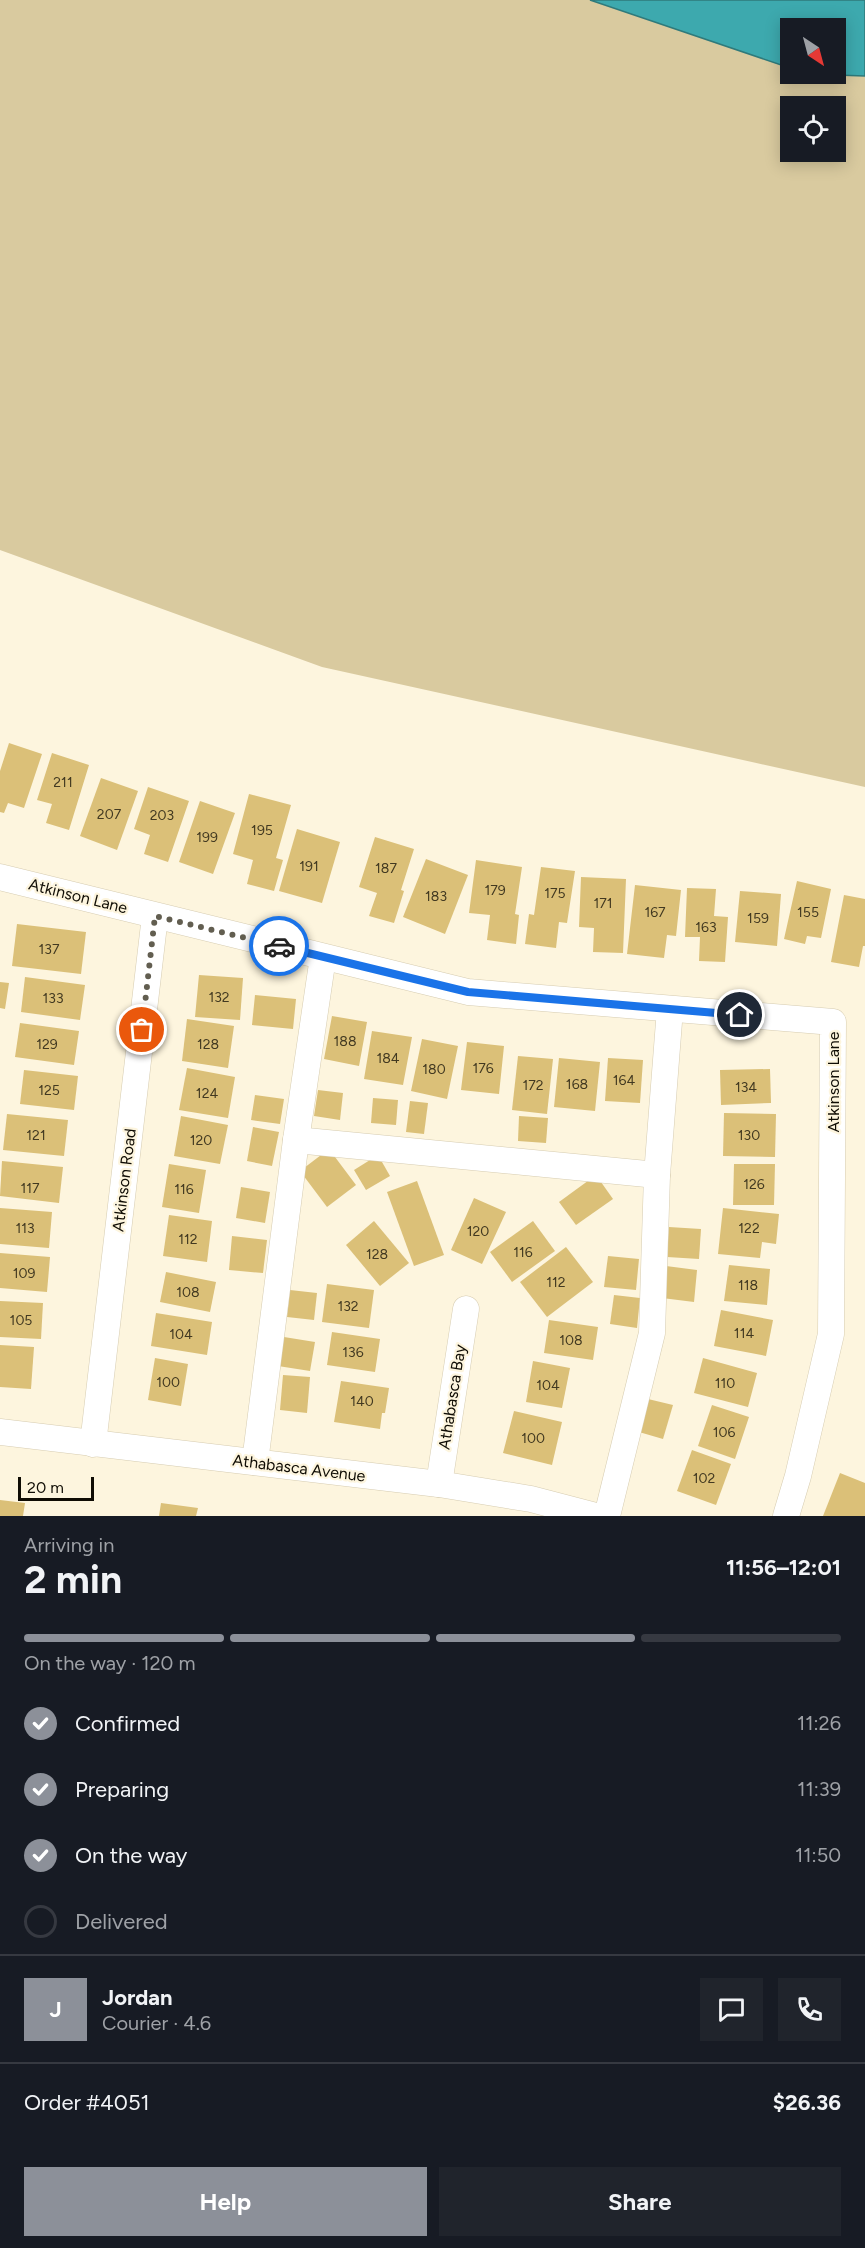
<!DOCTYPE html>
<meta charset="utf-8">
<style>
:root{--surface:#171b24;--page:#20242c;--text:#f1f3f6;--muted:#9ea1a6;--line:#363941;--accent:#8c9099}
body{margin:0;font-family:Figtree,sans-serif;background:var(--page);color:var(--text);height:100vh;display:flex;flex-direction:column;font-size:22px;white-space:nowrap}
*{box-sizing:border-box;margin:0}
p{font-size:20px;color:var(--muted)}
.icon{flex:none;width:33px;height:33px;fill:none;stroke:currentColor;stroke-width:2;stroke-linecap:round;stroke-linejoin:round}
.map{position:relative;height:1516px;overflow:hidden}
.details{display:flex;flex-direction:column;background:var(--surface);flex:1}
.details>*{flex:none}
.needle{width:39px;rotate:144deg}
.controls{position:absolute;left:780px;top:18px;display:grid;gap:12px}
.controls a{display:grid;place-items:center;width:66px;height:66px;border-radius:0px;background:var(--surface);box-shadow:0 3px 15px #0003;font-size:30px}
.scale{position:absolute;left:18px;bottom:15px;width:76px;box-sizing:border-box;padding-left:6px;border:3px solid #0f0c04;border-top:0;font-size:16px;line-height:21px;white-space:nowrap;color:#0f0c04;-webkit-text-stroke:4px #fdf5de;paint-order:stroke}
.pin{position:absolute;display:grid;place-items:center;width:51px;height:51px;color:#fff;margin:-26px;border:3px solid #fff;border-radius:50%;box-shadow:0 2px 6px #0007}
.courier{position:absolute;display:grid;place-items:center;width:60px;height:60px;margin:-30px;border:4px solid #1a73e8;border-radius:50%;background:#fff;color:#222;box-shadow:0 2px 8px #0007}
.summary em{font-style:normal;font-weight:700}
.summary div{display:flex;flex-direction:column-reverse}
.summary{display:flex;align-items:center;justify-content:space-between;height:102px;padding:0 24px}
h1{font-size:39px;font-weight:700;line-height:45px}
.bar{display:grid;grid-template-columns:repeat(4,1fr);gap:9px 6px;align-content:center;height:72px;padding:0 24px}
.bar i{height:8px;border-radius:4px;background:var(--line)}
.bar .active{background:var(--accent)}
.bar p{grid-column:span 4}
.line{display:flex;align-items:center;gap:15px;padding:0 24px;border-top:2px solid var(--line)}
.line div{flex:1}
.round{display:grid;place-items:center;flex:none;width:63px;height:63px;border-radius:0px;background:var(--page)}
ol{padding:0 24px;list-style:none}
li{display:flex;align-items:center;gap:18px;height:66px}
li p{margin-inline-start:auto}
li .icon{padding:6px;border-radius:50%;background:var(--accent);color:#fff;stroke-width:4}
li:last-child{color:var(--muted)}
li i{width:33px;height:33px;border:3px solid var(--line);border-radius:50%}
.action{display:flex;gap:12px;margin-top:auto;padding:12px 24px}
.action a{flex:1;height:69px;border-radius:0px;background:var(--accent);color:#fff;font-size:24px;font-weight:700;line-height:69px;text-align:center}
.action a+a{background:var(--page);color:var(--text)}
.map>svg:first-child{display:block}
</style>
<div class="map">
<svg width="865" height="1516" viewBox="0 0 865 1516">
<rect width="100%" height="100%" fill="#fdf5de"/>
<path fill="#d9ca9f" fill-rule="evenodd" d="M0 0H590L790 68V74L865 76V787L322 667 0 550ZM790 106H836V152H790Z"/>
<path fill="#3da9ae" stroke="#2f7a7b" stroke-width="1.5" d="M590 0H865V76L806 74H836V28H790V68Z"/>
<g fill="#dbc078">
<path d="M9 743 42 754 24 808 8 803 4 813 0 812V771Z"/>
<path d="M52 753 89 765 69 830 46 823 52 804 37 800Z"/>
<path d="M101 778 138 791 117 850 80 836Z"/>
<path d="M148 787 189 801 168 862 144 854 150 835 134 829Z"/>
<path d="M249 794 291 805 276 858 283 860 274 891 247 884 253 860 233 854Z"/>
<path d="M200 801 235 813 213 874 179 862Z"/>
<path d="M297 829 340 842 322 903 279 891Z"/>
<path d="M375 837 414 849 401 890 404 891 394 923 369 916 377 893 359 887Z"/>
<path d="M426 859 468 875 445 934 403 917Z"/>
<path d="M476 860 522 867 515 914 519 915 516 944 487 940 490 915 469 913Z"/>
<path d="M541 867 575 871 567 923 559 922 556 948 525 944 529 914 534 915Z"/>
<path d="M581 877 626 879 623 953 593 952 594 928 579 927Z"/>
<path d="M797 881 831 889 821 938 807 936 805 944 784 939Z"/>
<path d="M635 885 681 890 676 936 667 935 664 958 627 954Z"/>
<path d="M687 888 716 889 714 916 728 917 725 962 699 961 700 937H685Z"/>
<path d="M740 891 781 894 777 946 735 942Z"/>
<path d="M844 895 865 899V946H863L859 967 831 962Z"/>
<path d="M17 924 86 932 81 974 12 966Z"/>
<path d="M199 975 243 978 240 1020 195 1017Z"/>
<path d="M25 977 85 985 80 1020 21 1012Z"/>
<path d="M0 982 9 983 5 1009 0 1008Z"/>
<path d="M255 995 296 999 293 1029 252 1025Z"/>
<path d="M332 1016 367 1022 359 1066 324 1059Z"/>
<path d="M187 1019 234 1026 228 1068 182 1061Z"/>
<path d="M20 1023 79 1031 74 1065 15 1057Z"/>
<path d="M372 1031 412 1037 403 1085 364 1079Z"/>
<path d="M422 1039 458 1046 447 1099 411 1091Z"/>
<path d="M467 1042 504 1046 499 1094 461 1090Z"/>
<path d="M518 1056 553 1059 547 1114 512 1110Z"/>
<path d="M559 1058 600 1062 595 1111 554 1107Z"/>
<path d="M608 1058 643 1060 640 1103 605 1101Z"/>
<path d="M187 1068 235 1077 228 1118 179 1110Z"/>
<path d="M770 1069 771 1103 721 1105 720 1070Z"/>
<path d="M24 1070 78 1076 74 1110 20 1104Z"/>
<path d="M318 1090 343 1093 340 1120 314 1116Z"/>
<path d="M255 1095 284 1099 280 1124 251 1120Z"/>
<path d="M373 1098 398 1100 396 1125 371 1123Z"/>
<path d="M410 1101 428 1103 424 1134 406 1132Z"/>
<path d="M724 1113 776 1114 775 1157 723 1156Z"/>
<path d="M7 1114 68 1120 64 1156 3 1150Z"/>
<path d="M181 1116 228 1125 220 1164 174 1156Z"/>
<path d="M519 1116 548 1118 546 1143 518 1141Z"/>
<path d="M253 1127 279 1132 272 1166 247 1161Z"/>
<path d="M329 1149 356 1185 327 1207 300 1171Z"/>
<path d="M378 1155 390 1176 366 1190 354 1170Z"/>
<path d="M2 1161 63 1167 59 1203 0 1196Z"/>
<path d="M169 1164 206 1170 199 1213 162 1207Z"/>
<path d="M734 1164H775L774 1205H733Z"/>
<path d="M596 1175 613 1199 576 1225 559 1202Z"/>
<path d="M417 1181 444 1255 414 1266 387 1192Z"/>
<path d="M241 1187 270 1192 265 1223 236 1218Z"/>
<path d="M474 1198 506 1212 482 1264 451 1250Z"/>
<path d="M0 1208 52 1212 49 1248 0 1244Z"/>
<path d="M723 1208 779 1214 776 1244 762 1242 760 1258 718 1254Z"/>
<path d="M169 1215 212 1221 207 1262 163 1256Z"/>
<path d="M374 1221 409 1263 380 1286 346 1245Z"/>
<path d="M533 1221 555 1251 512 1282 490 1252Z"/>
<path d="M669 1227 701 1229 699 1259 667 1257Z"/>
<path d="M232 1236 267 1240 263 1273 229 1270Z"/>
<path d="M566 1247 593 1282 547 1317 520 1282Z"/>
<path d="M0 1253 50 1257 47 1292 0 1288Z"/>
<path d="M608 1256 639 1259 636 1290 604 1287Z"/>
<path d="M729 1265 770 1269 767 1305 724 1301Z"/>
<path d="M666 1266 697 1270 694 1302 662 1298Z"/>
<path d="M166 1272 216 1282 210 1312 160 1302Z"/>
<path d="M327 1284 374 1290 369 1328 322 1322Z"/>
<path d="M290 1290 317 1293 314 1320 287 1317Z"/>
<path d="M614 1295 640 1298 637 1328 610 1324Z"/>
<path d="M0 1301 43 1303 41 1339 0 1337Z"/>
<path d="M721 1310 773 1320 766 1356 714 1346Z"/>
<path d="M156 1313 212 1322 207 1355 151 1346Z"/>
<path d="M549 1320 598 1327 593 1360 544 1353Z"/>
<path d="M332 1332 380 1339 375 1372 327 1365Z"/>
<path d="M284 1337 315 1342 310 1371 278 1366Z"/>
<path d="M0 1345 34 1347 31 1389 0 1387Z"/>
<path d="M155 1358 188 1364 181 1406 148 1400Z"/>
<path d="M703 1358 757 1373 748 1407 694 1393Z"/>
<path d="M533 1361 570 1368 562 1408 526 1402Z"/>
<path d="M283 1375 310 1377 307 1413 280 1410Z"/>
<path d="M341 1381 389 1388 385 1413H382L380 1429 334 1422Z"/>
<path d="M648 1399 673 1405 663 1439 639 1432Z"/>
<path d="M712 1405 749 1417 735 1459 698 1446Z"/>
<path d="M514 1411 562 1422 552 1465 503 1453Z"/>
<path d="M692 1450 731 1464 716 1505 677 1491Z"/>
<path d="M840 1473 865 1483V1516H823Z"/>
<path d="M0 1500 25 1503 23 1516H0Z"/>
<path d="M161 1503 198 1508 196 1516H159Z"/>
</g>
<g fill="none" stroke-linecap="round" stroke-linejoin="round">
<defs>
<g id="minor">
<path d="M0 877 468 992 833 1022 831 1334 798 1476 786 1516"/>
<path d="M296 1140 657 1175"/>
<path d="M0 1432 439 1484 531 1499 596 1516"/>
<path d="M93 1444 155 916"/>
<path d="M255 1462 296 1140 323 957"/>
<path d="M439 1484 466 1309"/>
<path d="M607 1516 652 1333 657 1175 670 1009"/>
</g>
</defs>
<use href="#minor" stroke="#d6ccb1" stroke-width="27"/>
<use href="#minor" stroke="#fff" stroke-width="26"/>
</g>
<g fill="none" stroke-linecap="round" stroke-linejoin="round">
<path stroke="#625e50" stroke-width="6" stroke-dasharray="0 10.8" d="M142 1030 155 916 279 946"/>
<path stroke="#1a73e8" stroke-width="8" d="M279 946 468 992 740 1015"/>
</g>
<g text-anchor="middle" dominant-baseline="central" stroke-width="4.5" stroke-linejoin="round" paint-order="stroke">
<g font-size="14" fill="#423921">
<text x="63" y="782">211</text>
<text x="109" y="814">207</text>
<text x="162" y="815">203</text>
<text x="262" y="830">195</text>
<text x="207" y="837">199</text>
<text x="309" y="866">191</text>
<text x="386" y="868">187</text>
<text x="495" y="890">179</text>
<text x="555" y="893">175</text>
<text x="436" y="896">183</text>
<text x="603" y="903">171</text>
<text x="655" y="912">167</text>
<text x="808" y="912">155</text>
<text x="758" y="918">159</text>
<text x="706" y="927">163</text>
<text x="49" y="949">137</text>
<text x="219" y="997">132</text>
<text x="53" y="998">133</text>
<text x="345" y="1041">188</text>
<text x="47" y="1044">129</text>
<text x="208" y="1044">128</text>
<text x="388" y="1058">184</text>
<text x="483" y="1068">176</text>
<text x="434" y="1069">180</text>
<text x="624" y="1080">164</text>
<text x="577" y="1084">168</text>
<text x="533" y="1085">172</text>
<text x="746" y="1087">134</text>
<text x="49" y="1090">125</text>
<text x="207" y="1093">124</text>
<text x="36" y="1135">121</text>
<text x="749" y="1135">130</text>
<text x="201" y="1140">120</text>
<text x="754" y="1184">126</text>
<text x="30" y="1188">117</text>
<text x="184" y="1189">116</text>
<text x="25" y="1228">113</text>
<text x="749" y="1228">122</text>
<text x="478" y="1231">120</text>
<text x="188" y="1239">112</text>
<text x="523" y="1252">116</text>
<text x="377" y="1254">128</text>
<text x="24" y="1273">109</text>
<text x="556" y="1282">112</text>
<text x="748" y="1285">118</text>
<text x="188" y="1292">108</text>
<text x="348" y="1306">132</text>
<text x="21" y="1320">105</text>
<text x="744" y="1333">114</text>
<text x="181" y="1334">104</text>
<text x="571" y="1340">108</text>
<text x="353" y="1352">136</text>
<text x="168" y="1382">100</text>
<text x="725" y="1383">110</text>
<text x="548" y="1385">104</text>
<text x="362" y="1401">140</text>
<text x="724" y="1432">106</text>
<text x="533" y="1438">100</text>
<text x="704" y="1478">102</text>
</g>
<g font-size="16" fill="#0f0c04" stroke="#fdf5de">
<text transform="translate(78 896) rotate(14)">Atkinson Lane</text>
<text transform="translate(833 1082) rotate(-90)">Atkinson Lane</text>
<text transform="translate(124 1180) rotate(-83)">Atkinson Road</text>
<text transform="translate(452 1397) rotate(-81)">Athabasca Bay</text>
<text transform="translate(299 1468) rotate(7)">Athabasca Avenue</text>
</g>
</g>
</svg>
<div class="controls">
<a><svg class="needle" viewBox="-14 -14 28 28"><path d="M0-13l5 13h-10z" fill="#e53935"/><path d="M0 13l5-13h-10z" fill="#9ea1a6"/></svg></a>
<a><svg class="icon" aria-label="locate" viewBox="0 0 24 24"><circle cx="12" cy="12" r="6"/><path d="M12 2v4M12 18v4M2 12h4M18 12h4"/></svg></a>
</div>
<div class="scale">20 m</div>
<div class="pin" style="left:142px;top:1030px;background:#ea580c"><svg class="icon" aria-label="bag" viewBox="0 0 24 24"><path d="M5 8h14l-1 12H6zM9 8a3 3 0 0 1 6 0"/></svg></div>
<div class="pin" style="left:740px;top:1015px;background:#1f2937"><svg class="icon" aria-label="home" viewBox="0 0 24 24"><path d="M3 11l9-7 9 7M6 9v11h12V9"/></svg></div>
<div class="courier" style="left:279px;top:946px"><svg class="icon" aria-label="car" viewBox="0 0 24 24"><path d="M5 17H2v-5l4-1 3-4h7l3 4 3 1v5h-3M9 17h6M6 11h13"/><circle cx="7" cy="17" r="2"/><circle cx="17" cy="17" r="2"/></svg></div>
</div>
<section class="details">
<div class="summary"><div><h1>2 min</h1><p>Arriving in</p></div><em>11:56–12:01</em></div>
<div class="bar"><i class="active"></i><i class="active"></i><i class="active"></i><i></i><p>On the way · 120 m</p></div>
<ol>
<li><svg class="icon" aria-label="check" viewBox="0 0 24 24"><path d="M5 12l5 5 9-10"/></svg>Confirmed<p>11:26</p></li>
<li><svg class="icon" aria-label="check" viewBox="0 0 24 24"><path d="M5 12l5 5 9-10"/></svg>Preparing<p>11:39</p></li>
<li><svg class="icon" aria-label="check" viewBox="0 0 24 24"><path d="M5 12l5 5 9-10"/></svg>On the way<p>11:50</p></li>
<li><i></i>Delivered</li>
</ol>
<div class="line" style="height:108px"><b class="round" style="background:var(--accent);color:#fff">J</b><div><b>Jordan</b><p>Courier · 4.6</p></div><a class="round"><svg class="icon" aria-label="chat" viewBox="0 0 24 24"><path d="M4 5h16v11H9l-5 4z"/></svg></a><a class="round"><svg class="icon" aria-label="phone" viewBox="0 0 24 24"><path d="M5 4h4l2 5-3 2q2 4 5 5l2-3 5 2v4C11 20 4 13 5 4z"/></svg></a></div>
<div class="line" style="height:78px"><div>Order #4051</div><b>$26.36</b></div>
<div class="action"><a>Help</a><a>Share</a></div>
</section>
